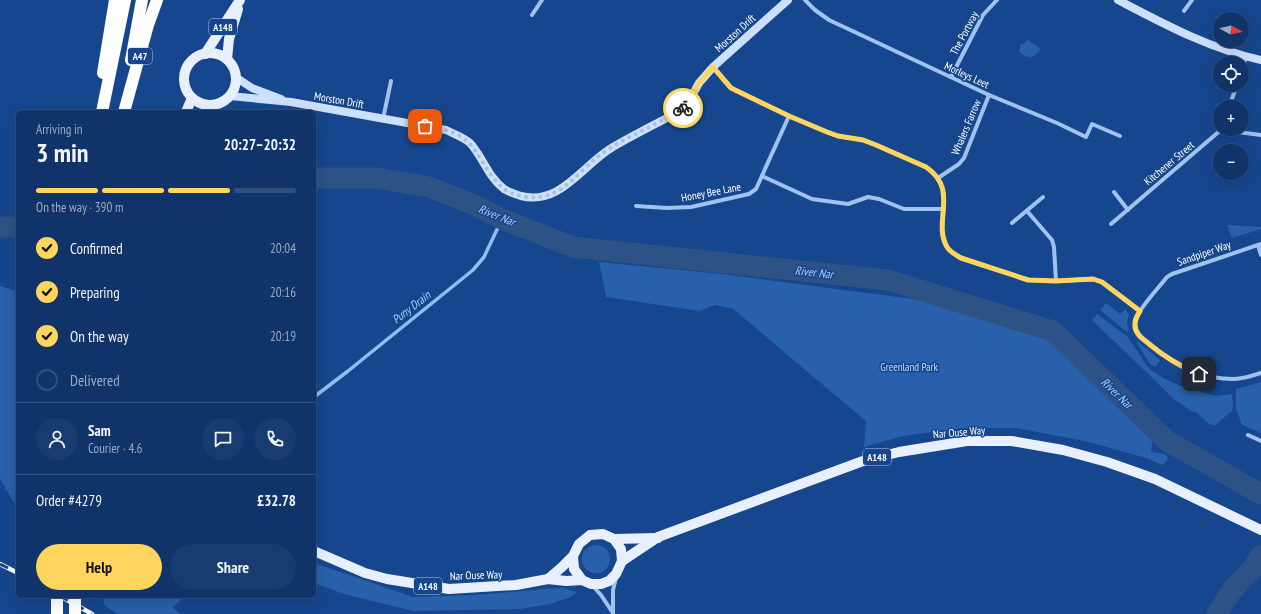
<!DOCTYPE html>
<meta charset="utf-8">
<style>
:root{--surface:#10346a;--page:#193c70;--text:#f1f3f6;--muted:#9caac1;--line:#304f7e;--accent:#ffd55e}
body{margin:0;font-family:"PT Sans Narrow",sans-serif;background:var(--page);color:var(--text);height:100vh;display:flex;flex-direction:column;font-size:15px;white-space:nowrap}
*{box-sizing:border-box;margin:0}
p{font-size:13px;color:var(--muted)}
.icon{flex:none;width:22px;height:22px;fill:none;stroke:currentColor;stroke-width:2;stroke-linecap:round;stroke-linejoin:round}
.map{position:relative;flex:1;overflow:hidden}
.side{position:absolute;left:16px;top:110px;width:300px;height:488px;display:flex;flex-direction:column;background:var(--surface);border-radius:6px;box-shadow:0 4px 16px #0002,0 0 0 1px var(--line)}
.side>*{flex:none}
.needle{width:26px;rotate:98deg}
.tools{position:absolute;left:1213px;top:12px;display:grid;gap:8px}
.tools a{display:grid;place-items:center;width:36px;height:36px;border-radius:50%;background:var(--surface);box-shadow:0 4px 16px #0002,0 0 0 1px var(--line);font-size:20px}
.pin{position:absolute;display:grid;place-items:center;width:34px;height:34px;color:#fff;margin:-17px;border-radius:8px;box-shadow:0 2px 6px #0006}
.courier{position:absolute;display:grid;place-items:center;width:40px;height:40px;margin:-20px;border:3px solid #ffd55e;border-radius:50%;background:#fff;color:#222;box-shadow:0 1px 5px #0007}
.overview em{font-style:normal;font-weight:700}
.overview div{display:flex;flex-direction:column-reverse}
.overview{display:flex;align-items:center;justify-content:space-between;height:68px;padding:0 20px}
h1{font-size:26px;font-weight:700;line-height:30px}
.bar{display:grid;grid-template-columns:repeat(4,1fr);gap:6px 4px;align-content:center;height:48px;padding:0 20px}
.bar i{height:5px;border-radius:3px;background:var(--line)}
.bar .on{background:var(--accent)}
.bar p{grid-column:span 4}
.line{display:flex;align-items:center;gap:10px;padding:0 20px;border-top:1px solid var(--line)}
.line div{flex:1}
.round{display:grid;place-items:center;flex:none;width:42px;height:42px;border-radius:21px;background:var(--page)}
ol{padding:0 20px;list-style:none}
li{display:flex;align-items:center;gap:12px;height:44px}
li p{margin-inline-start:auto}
li .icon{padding:4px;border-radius:50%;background:var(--accent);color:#111;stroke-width:4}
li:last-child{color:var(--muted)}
li i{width:22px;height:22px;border:2px solid var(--line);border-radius:50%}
.primary-button{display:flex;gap:8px;margin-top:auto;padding:8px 20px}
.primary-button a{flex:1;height:46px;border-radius:24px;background:var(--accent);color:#111;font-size:16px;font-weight:700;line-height:46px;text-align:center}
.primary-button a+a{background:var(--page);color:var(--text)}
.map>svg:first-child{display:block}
</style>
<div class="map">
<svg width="1261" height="614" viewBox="0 0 1261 614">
<rect width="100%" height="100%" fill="#16468d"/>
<g fill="#2860ab">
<path d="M1027 40 1040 48C1037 59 1025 60 1019 51L1021 44 1025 43Z"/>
<path d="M1227 225 1261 227V229L1232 238Z"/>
<path d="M599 262 722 274 921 300 1039 335 1060 347 1153 436 1151 452 1166 454 1168 460 1162 465 1146 458 1085 441 1016 428H962L903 436 864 447 866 421 733 309 715 305 699 311 606 297Z"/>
<path d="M0 286 17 291C18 363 20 434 16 506L0 479Z"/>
<path d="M1106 303 1120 314 1125 309 1129 314 1127 323 1129 331 1127 332 1100 310Z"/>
<path d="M1097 314 1127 336 1147 366 1152 371 1165 379 1186 388 1216 396 1232 394 1233 405 1232 411 1214 426 1208 423 1196 412 1191 411 1174 399 1092 320Z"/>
<path d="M1136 341H1137L1160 360 1155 367 1149 363Z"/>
<path d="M1261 382V433L1242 425 1236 409V389Z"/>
<circle cx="596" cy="559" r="14"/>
<path d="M314 563 413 597 476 595 544 589 563 588 577 592 571 597 550 604 520 609 413 611 344 594 314 583Z"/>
<path d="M103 596H184L173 608 181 614H118L104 605Z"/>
</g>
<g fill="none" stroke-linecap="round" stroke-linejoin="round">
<path stroke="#92bcf2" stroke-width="3.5" d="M314 397 348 371 473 270 484 257 502 219"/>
<g stroke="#2d5285" stroke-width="21">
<path d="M314 178H377L429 187 472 204 502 219 573 247 888 280 1053 331 1167 441 1261 494"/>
<path d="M0 227H18"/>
<path d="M1217 614 1232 590 1252 569 1261 555"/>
</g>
<g stroke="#a0c2ef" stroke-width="4">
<path d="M805 0 815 10 829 20 989 95 1057 123 1086 137 1092 124 1120 136"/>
<path d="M1184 11 1192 0"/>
<path d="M532 15 542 0"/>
<path d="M713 67 731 88 789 116 827 132 838 136 863 140 876 145 926 167C960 190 932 221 947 247 950 252 956 255 961 258L1029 280 1056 281 1093 279 1102 282 1140 311"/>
<path d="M1242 69 1246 57"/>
<path d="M951 77 983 15 997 0"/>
<path d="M1229 107 1237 85"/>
<path d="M383 119 391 81"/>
<path d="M1222 130 1261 135"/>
<path d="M762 176 812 199 848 204 868 197 879 199 904 209H944"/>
<path d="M938 178 959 164 964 158 989 95"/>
<path d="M1114 192 1128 210"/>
<path d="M636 206 667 208 691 207 749 194 756 189 789 116"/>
<path d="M1027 211 1052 240 1054 247 1056 281"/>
<path d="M1012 223 1043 197"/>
<path d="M1111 224 1222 129"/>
<path d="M1261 244 1172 274 1167 277C1161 285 1136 312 1135 321 1134 333 1143 338 1151 345 1174 366 1202 379 1234 379 1243 379 1252 376 1261 373"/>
<path d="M1258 245 1261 255"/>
<path d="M1248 435 1261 441"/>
<path d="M592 585 601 595 613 613"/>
<path d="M613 614V590L616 578"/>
</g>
<g stroke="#cde0fb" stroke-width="8">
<path d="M1118 0C1164 24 1210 49 1261 60"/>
<path d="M237 78 252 88 281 99"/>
<path d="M230 96 291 102 446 130C454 134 463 137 470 143 483 157 488 177 504 189 509 192 515 194 521 196 561 206 583 164 613 147 635 134 658 123 680 111L687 105 699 83 713 67 788 0"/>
</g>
<g stroke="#e8f0ff" stroke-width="10">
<circle cx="210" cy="79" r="26"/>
<path d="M205 54 240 0"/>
<path d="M227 59 229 39 238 9"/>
<path d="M186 112 192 98"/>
<path d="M314 551 365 573 387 579 449 589 516 585 548 579 566 581 582 580 591 584H601L609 581 616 574 622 561 621 549 614 539"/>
<path d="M573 556 574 569 582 580"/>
<path d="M622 561 658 537 863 461 899 452 967 441H1012L1063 450 1107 462 1155 479 1261 530"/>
<path d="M548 579 562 567 573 556 579 544 590 535 603 534 614 539 658 538"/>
</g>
<g stroke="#fff" stroke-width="12">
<path d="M131 60 142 0"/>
<path d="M103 73 115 0"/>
<path d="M102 112 125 0"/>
<path d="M124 112 148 25 157 0"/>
<path d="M57 596V614"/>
</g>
<defs>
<g id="rail">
<path d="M0 564 18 573"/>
<path d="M60 596 92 614"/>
</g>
</defs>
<use href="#rail" stroke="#fff" stroke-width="4.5"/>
<use href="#rail" stroke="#16468d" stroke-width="3" stroke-dasharray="9" stroke-linecap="butt"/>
<path stroke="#fff" stroke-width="12" d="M75 614V596"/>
</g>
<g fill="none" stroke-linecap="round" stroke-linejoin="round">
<path stroke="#adbed7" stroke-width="4" stroke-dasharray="0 7.2" d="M425 126C456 131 467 135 483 163 489 172 495 182 504 189 516 197 535 200 548 195 568 189 580 171 596 158 614 144 636 134 657 123 665 119 675 115 683 108"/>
<path stroke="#ffd55e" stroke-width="5" d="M683 108 687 105 699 83 713 67 731 88 789 116 827 132 838 136 863 140 876 145 926 167C960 190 932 221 947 247 950 252 956 255 961 258L1028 280 1056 281 1093 279 1102 282 1140 311C1136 317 1132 326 1138 334 1140 338 1146 341 1149 344 1166 358 1179 366 1199 374"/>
</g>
<g text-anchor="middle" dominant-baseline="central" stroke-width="3" stroke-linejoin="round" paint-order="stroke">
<g fill="#16468d" stroke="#b9c8dd" stroke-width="1">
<rect x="209" y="19" width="28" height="16" rx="3"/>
<rect x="128" y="48" width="24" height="16" rx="3"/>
<rect x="863" y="449" width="28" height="16" rx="3"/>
<rect x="414" y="578" width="28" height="16" rx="3"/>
</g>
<g font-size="10" font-weight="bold" fill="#fff">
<text x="223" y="27">A148</text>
<text x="140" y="56">A47</text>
<text x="877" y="457">A148</text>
<text x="428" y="586">A148</text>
</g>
<g font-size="11" fill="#fff" stroke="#16468d">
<text transform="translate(735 33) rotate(-42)">Morston Drift</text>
<text transform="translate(964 33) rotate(-62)">The Portway</text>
<text transform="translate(967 75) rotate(25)">Morleys Leet</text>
<text transform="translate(339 100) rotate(10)">Morston Drift</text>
<text transform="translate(966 127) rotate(-67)">Whalers Farrow</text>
<text transform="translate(1169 163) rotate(-40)">Kitchener Street</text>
<text transform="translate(711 192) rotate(-11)">Honey Bee Lane</text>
<text transform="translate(1204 253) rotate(-19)">Sandpiper Way</text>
<text transform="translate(959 432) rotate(-5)">Nar Ouse Way</text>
<text transform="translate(476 575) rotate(-2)">Nar Ouse Way</text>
</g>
<g font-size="11" fill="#c6ddfb" stroke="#16468d">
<text x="909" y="367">Greenland Park</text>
</g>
<g font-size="12" font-style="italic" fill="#abccf7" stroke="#16468d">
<text transform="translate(497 215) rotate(22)">River Nar</text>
<text transform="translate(814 272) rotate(6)">River Nar</text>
<text transform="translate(411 307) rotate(-38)">Puny Drain</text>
<text transform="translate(1117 393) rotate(44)">River Nar</text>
</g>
</g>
</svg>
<div class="tools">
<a><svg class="needle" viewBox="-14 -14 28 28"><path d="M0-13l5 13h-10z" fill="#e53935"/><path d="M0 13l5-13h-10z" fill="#9caac1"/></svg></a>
<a><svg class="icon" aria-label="locate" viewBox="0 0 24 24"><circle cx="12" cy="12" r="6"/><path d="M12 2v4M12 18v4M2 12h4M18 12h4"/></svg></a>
<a>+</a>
<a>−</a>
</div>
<div class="pin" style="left:425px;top:126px;background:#ea580c"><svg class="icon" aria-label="bag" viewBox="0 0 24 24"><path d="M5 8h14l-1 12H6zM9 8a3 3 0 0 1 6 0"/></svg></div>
<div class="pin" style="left:1199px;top:374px;background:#1f2937"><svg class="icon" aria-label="home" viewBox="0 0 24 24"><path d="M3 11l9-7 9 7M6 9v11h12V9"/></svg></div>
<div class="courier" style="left:683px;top:108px"><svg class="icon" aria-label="bike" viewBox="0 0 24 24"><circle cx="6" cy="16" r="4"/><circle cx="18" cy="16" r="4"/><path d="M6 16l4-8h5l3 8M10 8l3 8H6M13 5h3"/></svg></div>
<section class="side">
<div class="overview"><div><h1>3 min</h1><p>Arriving in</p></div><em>20:27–20:32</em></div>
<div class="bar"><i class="on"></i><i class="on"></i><i class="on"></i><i></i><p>On the way · 390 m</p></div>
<ol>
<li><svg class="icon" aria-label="check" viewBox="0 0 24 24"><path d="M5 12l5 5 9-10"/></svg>Confirmed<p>20:04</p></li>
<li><svg class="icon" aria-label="check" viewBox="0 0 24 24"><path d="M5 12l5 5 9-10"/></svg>Preparing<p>20:16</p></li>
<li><svg class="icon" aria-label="check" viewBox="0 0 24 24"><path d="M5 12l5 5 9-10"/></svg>On the way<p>20:19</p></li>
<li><i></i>Delivered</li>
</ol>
<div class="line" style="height:72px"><a class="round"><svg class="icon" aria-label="person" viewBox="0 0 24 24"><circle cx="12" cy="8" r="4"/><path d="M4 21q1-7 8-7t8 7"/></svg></a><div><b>Sam</b><p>Courier · 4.6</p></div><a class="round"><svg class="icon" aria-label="chat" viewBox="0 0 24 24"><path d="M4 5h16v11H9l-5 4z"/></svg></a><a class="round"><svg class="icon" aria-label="phone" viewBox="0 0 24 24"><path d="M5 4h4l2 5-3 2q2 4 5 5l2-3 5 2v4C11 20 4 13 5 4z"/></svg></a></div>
<div class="line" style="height:52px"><div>Order #4279</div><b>£32.78</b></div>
<div class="primary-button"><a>Help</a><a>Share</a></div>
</section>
</div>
